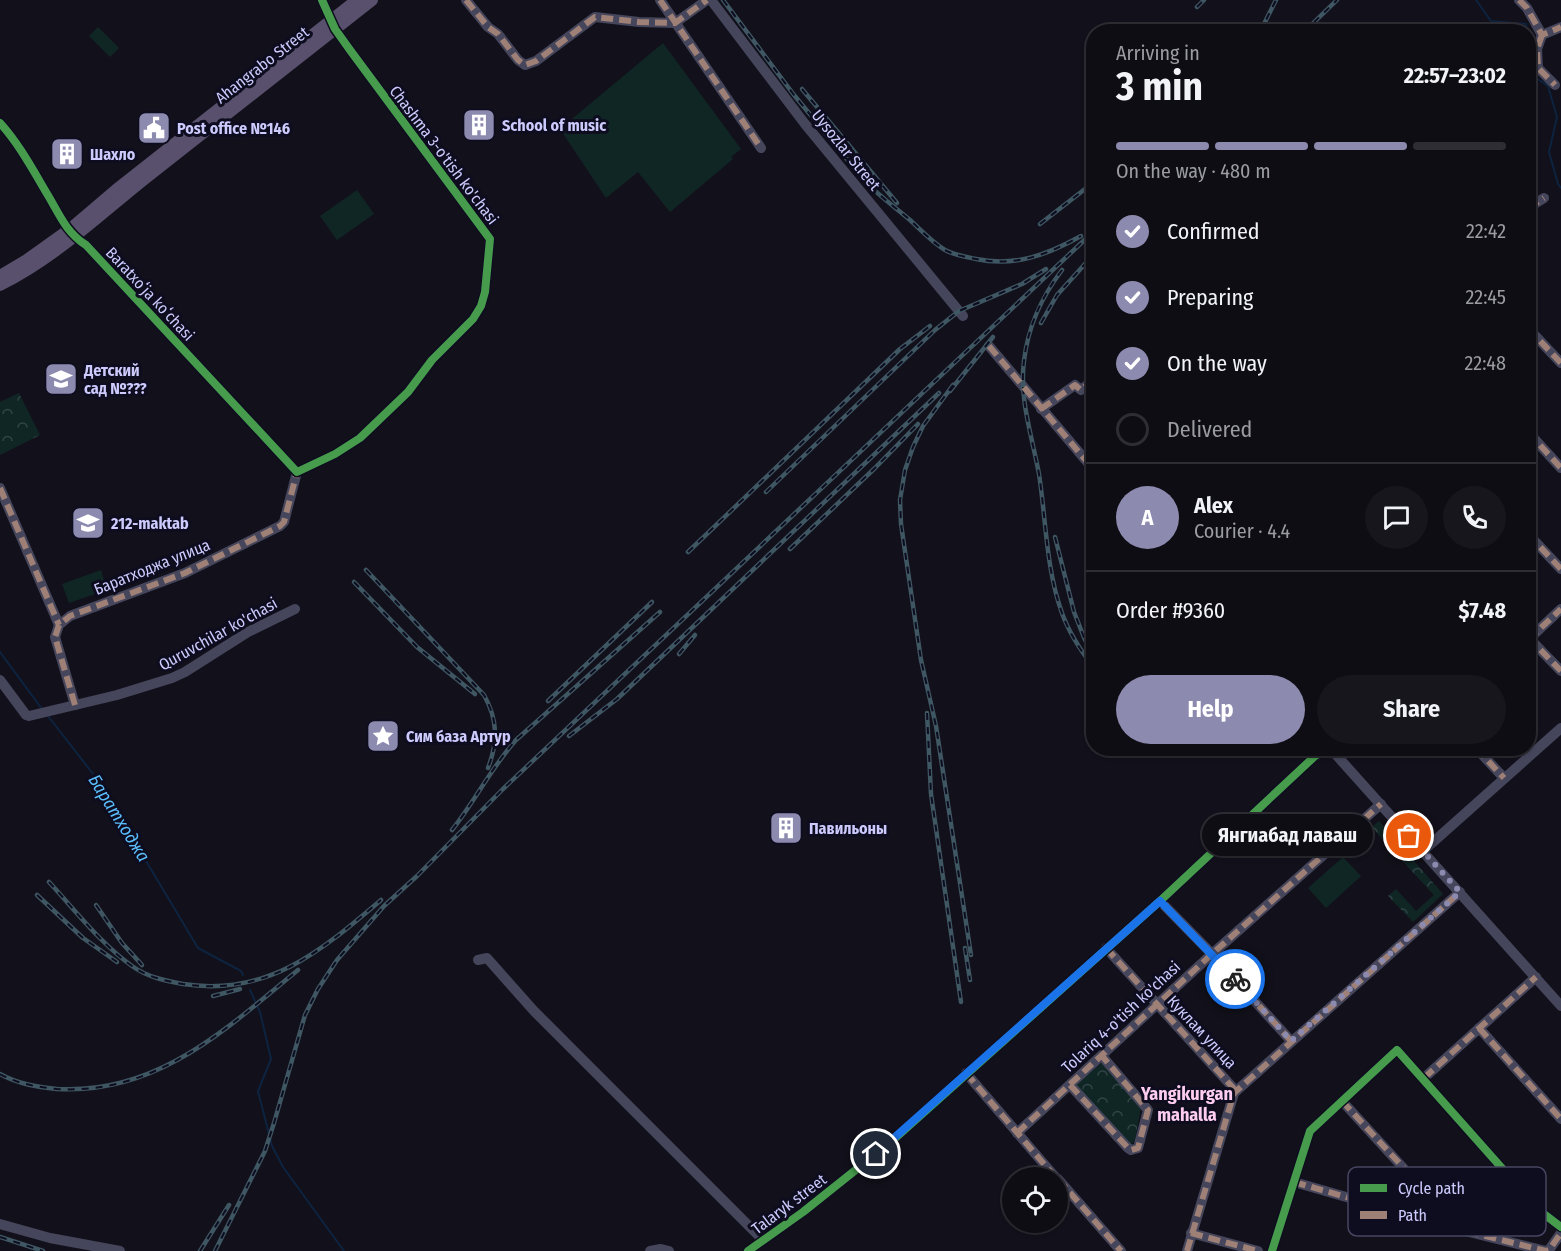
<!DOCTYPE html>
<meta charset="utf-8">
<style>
:root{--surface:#0e0d14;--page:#17161d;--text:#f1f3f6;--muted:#9b9ca0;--line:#2e2d34;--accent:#8c8aaf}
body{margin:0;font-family:"Fira Sans Condensed",sans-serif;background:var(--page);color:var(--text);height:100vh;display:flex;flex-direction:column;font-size:22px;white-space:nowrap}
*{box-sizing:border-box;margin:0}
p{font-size:20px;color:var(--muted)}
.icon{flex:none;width:33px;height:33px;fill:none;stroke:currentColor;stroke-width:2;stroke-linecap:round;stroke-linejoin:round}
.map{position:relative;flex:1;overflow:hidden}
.sheet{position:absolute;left:1086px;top:24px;width:450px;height:732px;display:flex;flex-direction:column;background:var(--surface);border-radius:24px;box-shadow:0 2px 4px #0004,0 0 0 2px var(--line)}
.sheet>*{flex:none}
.tools{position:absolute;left:1002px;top:1167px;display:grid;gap:12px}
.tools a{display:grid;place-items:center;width:66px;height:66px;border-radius:50%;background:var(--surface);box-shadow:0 2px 4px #0004,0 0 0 2px var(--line);font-size:30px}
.pin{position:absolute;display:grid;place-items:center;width:51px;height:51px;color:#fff;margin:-26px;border:3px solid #fff;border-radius:50%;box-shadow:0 2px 6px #0007}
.courier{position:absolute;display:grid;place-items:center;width:60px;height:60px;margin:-30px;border:4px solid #1a73e8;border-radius:50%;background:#fff;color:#222;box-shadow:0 2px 8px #0007}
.bubble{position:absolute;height:42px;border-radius:21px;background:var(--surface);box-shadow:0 2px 4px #0004,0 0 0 2px var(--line);font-size:20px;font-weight:700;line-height:42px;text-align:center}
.summary em{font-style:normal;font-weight:700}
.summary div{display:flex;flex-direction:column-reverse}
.summary{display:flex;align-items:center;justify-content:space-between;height:102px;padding:0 30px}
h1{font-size:39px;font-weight:700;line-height:45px}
.bar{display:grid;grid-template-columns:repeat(4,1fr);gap:9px 6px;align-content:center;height:72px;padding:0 30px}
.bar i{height:8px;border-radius:4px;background:var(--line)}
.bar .on{background:var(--accent)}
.bar p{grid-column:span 4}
.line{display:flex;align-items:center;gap:15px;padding:0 30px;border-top:2px solid var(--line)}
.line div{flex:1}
.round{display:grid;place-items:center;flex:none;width:63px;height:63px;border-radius:32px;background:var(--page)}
ol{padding:0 30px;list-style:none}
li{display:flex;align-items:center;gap:18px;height:66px}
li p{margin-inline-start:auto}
li .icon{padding:6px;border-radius:50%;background:var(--accent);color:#fff;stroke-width:4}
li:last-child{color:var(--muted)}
li i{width:33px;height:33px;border:3px solid var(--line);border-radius:50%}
.action{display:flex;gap:12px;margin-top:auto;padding:12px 30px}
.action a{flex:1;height:69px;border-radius:36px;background:var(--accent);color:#fff;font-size:24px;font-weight:700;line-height:69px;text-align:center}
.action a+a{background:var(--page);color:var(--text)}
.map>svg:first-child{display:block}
</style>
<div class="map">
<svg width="1561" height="1251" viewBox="0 0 1561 1251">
<defs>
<pattern id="forest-crowns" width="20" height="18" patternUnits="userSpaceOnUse" patternTransform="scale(1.5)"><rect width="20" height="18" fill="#102625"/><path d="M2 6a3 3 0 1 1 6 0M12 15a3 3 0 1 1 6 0" fill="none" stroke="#324446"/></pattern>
</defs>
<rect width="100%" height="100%" fill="#12111b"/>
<g fill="url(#forest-crowns)">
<path d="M19 393 40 435 0 455V402Z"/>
<path d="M1379 821 1443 894 1413 922 1388 896 1396 889 1416 911 1434 895 1393 851 1398 847 1393 842 1388 846 1372 827Z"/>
<path d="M1103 1062 1141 1107 1135 1140 1130 1146 1075 1085Z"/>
</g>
<g fill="#102625">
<path d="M98 27 119 48 110 57 89 36Z"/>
<path d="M663 43 741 149 731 157 733 159 670 212 638 172 606 198 560 129Z"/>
<path d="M357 190 374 214 337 240 320 216Z"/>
<path d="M101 570 107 590 69 603 62 584Z"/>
<path d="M1343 857 1361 876 1326 908 1308 888Z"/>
</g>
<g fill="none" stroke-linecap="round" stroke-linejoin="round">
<g stroke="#0d233f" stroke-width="2">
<path d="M1476 0 1491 21 1526 24 1527 32"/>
<path d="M1528 37 1529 73 1548 86 1557 117 1549 152 1558 184 1561 188"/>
<path d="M0 652 42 709"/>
<path d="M48 716 97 779 198 948 241 971 243 975"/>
<path d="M250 990 260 1012 271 1059 258 1091 272 1146 283 1167 344 1251"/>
</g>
<g stroke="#45465c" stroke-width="10">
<path d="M466 0 488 27 498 34 518 60 525 65 536 61 595 17 639 22 675 23 707 0"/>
<path d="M660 0 761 148"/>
<path d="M711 0 805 124 963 316"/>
<path d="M1519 0 1527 8 1542 35 1561 27"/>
<path d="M1542 35 1537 49 1538 68 1555 85"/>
<path d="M0 123C20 145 34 172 49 197 60 216 67 233 86 245L297 472"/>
<path d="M1528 208 1544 198"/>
<path d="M1528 328 1561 363"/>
<path d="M989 346 1094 470"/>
<path d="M1041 409 1075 385 1081 390 1094 379"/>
<path d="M1528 432 1561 468"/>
<path d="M297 472 335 454 360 438 408 392 432 360 473 319 481 306 485 292 490 239 350 50 335 29 322 0"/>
<path d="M0 488 59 625"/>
<path d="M1528 534 1561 569"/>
<path d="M1528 637 1561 671"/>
<path d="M1528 640 1561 609"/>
<path d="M0 680 26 715 29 716 117 695 172 678 185 672 248 632 295 609"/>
<path d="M75 705 55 637 59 625 70 616 185 573 280 526 284 522 297 472"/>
<path d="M1330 748 1561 1006"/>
<path d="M1476 748 1504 778"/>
<path d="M1423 851 1561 728"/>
<path d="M1160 901 1212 954 1291 1041"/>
<path d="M1106 948 1236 1091"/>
<path d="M478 960 487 958 534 1011 763 1240"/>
<path d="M1479 1028 1561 1119"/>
<path d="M966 1073 1056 1178"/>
<path d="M1424 1078 1536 977"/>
<path d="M1070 1085 1128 1148 1131 1150 1138 1148 1148 1110 1102 1056"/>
<path d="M1342 1101 1459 1229"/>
<path d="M1017 1133 1212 954 1381 804"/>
<path d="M1058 1179 1121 1251"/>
<path d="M1294 1182 1461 1230 1546 1251 1549 1250 1561 1233"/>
<path d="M0 1224 50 1238 120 1251"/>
<path d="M1191 1233 1258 1251"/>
<path d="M650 1251 661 1249 669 1251"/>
<path d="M748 1251 803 1212 892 1141 1160 901 1315 756 1330 748"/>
<path d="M1187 1251 1234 1093 1460 892"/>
<path d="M1272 1251 1310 1131 1397 1050 1540 1211 1561 1227"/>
</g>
<g stroke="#59506d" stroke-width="12">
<path d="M0 276 27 260 69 230 116 190 357 0"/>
<path d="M0 285C54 258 97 217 143 180 219 120 296 60 372 0"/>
</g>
<defs>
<g id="rail">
<path d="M723 0 794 95 865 181C879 196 895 207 910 220 922 231 932 242 945 250 954 255 966 257 976 259 1015 267 1047 255 1081 236"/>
<path d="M1197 7 1204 0"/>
<path d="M1260 32 1276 0"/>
<path d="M1304 32 1337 0"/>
<path d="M802 89 897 203"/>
<path d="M1040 224 1094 182"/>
<path d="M1062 270C1041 298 1028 326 1024 361 1019 399 1032 436 1039 474 1046 519 1046 569 1062 613 1069 633 1081 651 1094 668"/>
<path d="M1041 323 1057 295 1094 254"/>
<path d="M953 385 923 426 913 447 905 470 900 500 901 524 921 660 936 726 971 955"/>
<path d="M950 391 993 337"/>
<path d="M766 492 935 330 959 311 1022 284 1046 269"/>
<path d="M1055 537 1074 612 1085 640"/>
<path d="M790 549 875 468 918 424"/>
<path d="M688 552 900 349 930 326"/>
<path d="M366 570 484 695C498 720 498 742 488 768"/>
<path d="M354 582 417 647 475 694"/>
<path d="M679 654 695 635"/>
<path d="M548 701 652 602"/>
<path d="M927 713 931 794 961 1002"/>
<path d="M569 736 617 699 939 393"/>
<path d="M452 830C475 801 491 768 516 740L660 612"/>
<path d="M49 882C75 910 101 944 132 966 147 977 166 981 183 984 268 997 321 951 381 900"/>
<path d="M37 895 83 938 117 962"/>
<path d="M96 905 122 943 142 965"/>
<path d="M965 948 970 980"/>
<path d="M213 996 240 989"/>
<path d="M0 1074C18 1084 37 1087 57 1089 157 1095 226 1029 298 970"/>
<path d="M0 1237 43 1251"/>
<path d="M200 1251 229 1205"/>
<path d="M215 1251 265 1151 274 1123 305 1015 318 989 337 960 384 906 417 876 503 789 1094 231"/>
</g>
</defs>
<use href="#rail" stroke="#3f5763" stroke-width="4.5"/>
<use href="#rail" stroke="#0e0d1f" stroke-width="2" stroke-dasharray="7" stroke-linecap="butt"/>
<g stroke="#9e8076" stroke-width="6" stroke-dasharray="12 6" stroke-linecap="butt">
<path d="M466 0 488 27 498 34 518 60 525 65 536 61 595 17 639 22 675 23 707 0"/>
<path d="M660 0 761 148"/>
<path d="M1519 0 1527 8 1542 35 1561 27"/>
<path d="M1542 35 1537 49 1538 68 1555 85"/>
<path d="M1528 208 1544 198"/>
<path d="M1528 328 1561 363"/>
<path d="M989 346 1094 470"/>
<path d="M1041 409 1075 385 1081 390 1094 379"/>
<path d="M1528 432 1561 468"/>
<path d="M0 488 59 625"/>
<path d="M1528 534 1561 569"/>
<path d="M1528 637 1561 671"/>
<path d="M1528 640 1561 609"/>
<path d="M75 705 55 637 59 625 70 616 185 573 280 526 284 522 297 472 295 470"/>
<path d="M1476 748 1504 778"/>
<path d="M1160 901 1212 954 1291 1041"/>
<path d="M1106 948 1236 1091"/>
<path d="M1479 1028 1561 1119"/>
<path d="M966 1073 1056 1178"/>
<path d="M1424 1078 1536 977"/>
<path d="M1070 1085 1128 1148 1131 1150 1138 1148 1148 1110 1102 1056"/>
<path d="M1342 1101 1460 1229"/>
<path d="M1017 1133 1212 954 1381 804"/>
<path d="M1058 1179 1121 1251"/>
<path d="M1294 1182 1461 1230 1546 1251 1549 1250 1561 1233"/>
<path d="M1191 1233 1258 1251"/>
<path d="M1187 1251 1234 1093 1460 892"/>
</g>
<defs>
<g id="cycleway">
<path d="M0 123C20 145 34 172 49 197 60 216 67 233 86 245L297 472 335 454 360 438 408 392 432 360 473 319 481 306 485 292 490 239 350 50 335 29 322 0"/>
<path d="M748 1251 803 1212 892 1141 1160 901 1315 756 1330 748"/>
<path d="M1272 1251 1310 1131 1397 1050 1540 1211 1561 1227"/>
</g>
</defs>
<use href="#cycleway" stroke="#0e0d1f" stroke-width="11"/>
<use href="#cycleway" stroke="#469c4c" stroke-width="8"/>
</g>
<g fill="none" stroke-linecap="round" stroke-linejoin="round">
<path stroke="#8c8aaf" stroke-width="6" stroke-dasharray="0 10.8" d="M1235 979 1291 1041 1460 892 1409 836"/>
<path stroke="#1a73e8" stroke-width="8" d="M876 1154 1160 901 1235 979"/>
</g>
<defs>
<symbol id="building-square" viewBox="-11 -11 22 22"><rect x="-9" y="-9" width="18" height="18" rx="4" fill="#8c8aaf" stroke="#0e0d1f"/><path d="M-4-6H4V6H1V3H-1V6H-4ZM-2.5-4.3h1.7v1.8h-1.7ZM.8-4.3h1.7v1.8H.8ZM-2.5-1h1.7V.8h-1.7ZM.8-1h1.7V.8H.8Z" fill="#fff"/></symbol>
<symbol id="civic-square" viewBox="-11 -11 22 22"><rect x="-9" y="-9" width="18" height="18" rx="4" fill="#8c8aaf" stroke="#0e0d1f"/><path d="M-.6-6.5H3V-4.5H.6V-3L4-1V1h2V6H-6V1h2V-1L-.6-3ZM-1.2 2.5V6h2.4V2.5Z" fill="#fff"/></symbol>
<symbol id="school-square" viewBox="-11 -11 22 22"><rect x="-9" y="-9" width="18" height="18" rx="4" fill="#8c8aaf" stroke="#0e0d1f"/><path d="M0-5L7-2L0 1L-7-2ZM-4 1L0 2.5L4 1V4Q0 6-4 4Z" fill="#fff"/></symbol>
<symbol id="sight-square" viewBox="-11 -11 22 22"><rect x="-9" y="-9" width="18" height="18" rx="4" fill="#8c8aaf" stroke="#0e0d1f"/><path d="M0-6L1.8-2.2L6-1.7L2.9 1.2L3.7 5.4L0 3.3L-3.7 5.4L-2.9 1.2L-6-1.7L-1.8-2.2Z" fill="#fff"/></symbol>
</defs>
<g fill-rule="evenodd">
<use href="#building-square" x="460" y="106" width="38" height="38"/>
<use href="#civic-square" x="135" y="109" width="38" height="38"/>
<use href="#building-square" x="48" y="135" width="38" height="38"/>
<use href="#school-square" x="42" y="360" width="38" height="38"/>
<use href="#school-square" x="69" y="504" width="38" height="38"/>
<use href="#sight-square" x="364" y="717" width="38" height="38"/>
<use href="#building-square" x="767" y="809" width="38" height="38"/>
</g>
<g text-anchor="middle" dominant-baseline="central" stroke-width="6" stroke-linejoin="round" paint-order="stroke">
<g font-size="16" fill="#cdcbfe" stroke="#0e0d1f">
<text transform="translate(262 65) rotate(-38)">Ahangrabo Street</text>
<text transform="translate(846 150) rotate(51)">Uysozlar Street</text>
<text transform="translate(444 155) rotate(53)">Chashma 3-o'tish ko'chasi</text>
<text transform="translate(150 294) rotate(47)">Baratxoʻja koʻchasi</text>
<text transform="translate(152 567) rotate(-22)">Баратходжа улица</text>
<text transform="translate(218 634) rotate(-29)">Quruvchilar ko'chasi</text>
<text transform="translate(1121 1017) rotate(-43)">Tolariq 4-o'tish ko'chasi</text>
<text transform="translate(1202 1032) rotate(47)">Куклам улица</text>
<text transform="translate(789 1204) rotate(-37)">Talaryk street</text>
</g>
<g font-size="16" font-weight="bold" fill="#cdcbfe" stroke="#0e0d1f" text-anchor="start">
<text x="502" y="125">School of music</text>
<text x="177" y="128">Post office №146</text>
<text x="90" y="154">Шахло</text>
<text x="84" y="370">Детский<tspan x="84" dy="18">сад №???</tspan></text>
<text x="111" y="523">212-maktab</text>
<text x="406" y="736">Сим база Артур</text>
<text x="809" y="828">Павильоны</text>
</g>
<g font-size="18" font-style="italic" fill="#5bbefd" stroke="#0e0d1f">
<text transform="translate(119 818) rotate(58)">Баратходжа</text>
</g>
<g font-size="18" font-weight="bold" fill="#fecdf0" stroke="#0e0d1f">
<text x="1187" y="1094">Yangikurgan<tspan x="1187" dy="21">mahalla</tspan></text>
</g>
</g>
<rect x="1348" y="1167" width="198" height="69" rx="9" fill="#0e0d1f" stroke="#474662" stroke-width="1.5"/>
<rect x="1360" y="1184" width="27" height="8" fill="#469c4c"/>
<rect x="1360" y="1211" width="27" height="8" fill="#9e8076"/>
<g font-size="16" fill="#cdcbfe">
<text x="1398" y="1194">Cycle path</text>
<text x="1398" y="1221">Path</text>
</g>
</svg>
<div class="tools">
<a><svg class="icon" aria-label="locate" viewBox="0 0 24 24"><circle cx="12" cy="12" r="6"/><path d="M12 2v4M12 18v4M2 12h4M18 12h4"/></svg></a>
</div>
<div class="pin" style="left:1409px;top:836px;background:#ea580c"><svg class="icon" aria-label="bag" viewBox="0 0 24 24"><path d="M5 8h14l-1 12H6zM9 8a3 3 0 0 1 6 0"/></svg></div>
<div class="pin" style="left:876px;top:1154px;background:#1f2937"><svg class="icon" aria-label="home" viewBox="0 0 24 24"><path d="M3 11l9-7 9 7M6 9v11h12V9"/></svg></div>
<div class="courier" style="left:1235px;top:979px"><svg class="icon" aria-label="bike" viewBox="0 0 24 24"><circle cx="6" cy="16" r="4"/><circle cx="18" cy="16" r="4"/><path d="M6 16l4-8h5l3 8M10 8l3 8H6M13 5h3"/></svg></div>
<div class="bubble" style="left:1202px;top:814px;width:171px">Янгиабад лаваш</div>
<section class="sheet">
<div class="summary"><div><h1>3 min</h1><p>Arriving in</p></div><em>22:57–23:02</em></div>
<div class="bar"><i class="on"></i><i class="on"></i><i class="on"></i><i></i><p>On the way · 480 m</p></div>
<ol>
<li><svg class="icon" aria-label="check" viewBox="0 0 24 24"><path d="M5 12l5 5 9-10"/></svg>Confirmed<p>22:42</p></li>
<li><svg class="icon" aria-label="check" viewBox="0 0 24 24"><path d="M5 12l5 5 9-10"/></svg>Preparing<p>22:45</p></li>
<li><svg class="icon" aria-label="check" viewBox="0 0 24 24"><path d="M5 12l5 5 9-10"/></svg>On the way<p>22:48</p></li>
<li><i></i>Delivered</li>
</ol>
<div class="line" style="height:108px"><b class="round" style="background:var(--accent);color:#fff">A</b><div><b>Alex</b><p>Courier · 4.4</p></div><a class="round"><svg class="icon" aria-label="chat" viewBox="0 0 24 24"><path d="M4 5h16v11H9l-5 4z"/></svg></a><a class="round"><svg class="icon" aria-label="phone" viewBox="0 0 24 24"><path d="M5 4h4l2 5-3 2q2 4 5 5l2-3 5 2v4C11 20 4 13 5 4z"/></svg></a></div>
<div class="line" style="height:78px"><div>Order #9360</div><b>$7.48</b></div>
<div class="action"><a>Help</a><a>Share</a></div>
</section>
</div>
